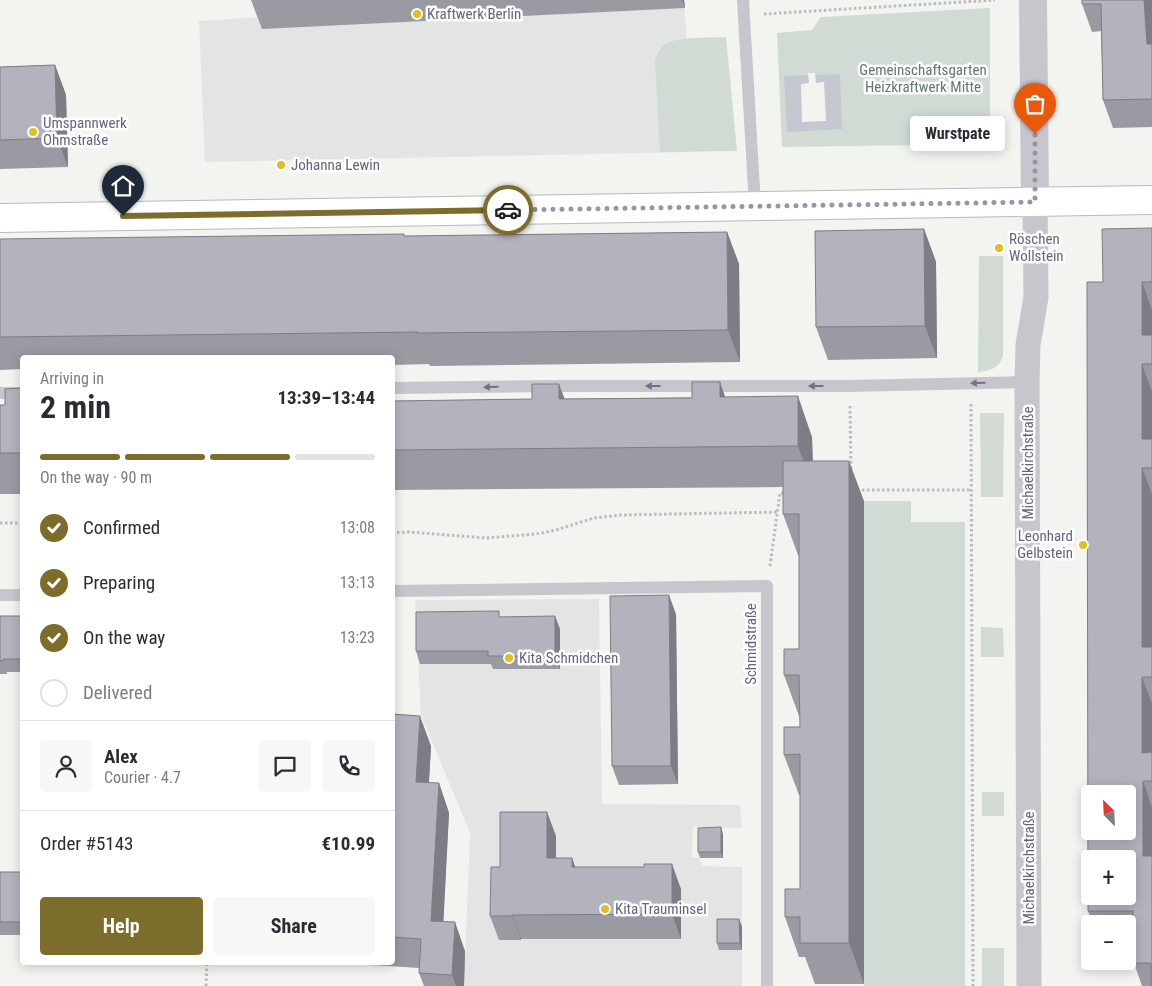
<!DOCTYPE html>
<meta charset="utf-8">
<style>
:root{--surface:#fff;--page:#f7f7f7;--text:#2b2b33;--muted:#7c7c81;--line:#e1e1e2;--accent:#7d6d2c}
body{margin:0;font-family:"Roboto Condensed",sans-serif;background:var(--page);color:var(--text);height:100vh;display:flex;flex-direction:column;font-size:19px;white-space:nowrap}
*{box-sizing:border-box;margin:0}
p{font-size:16px;color:var(--muted)}
.icon{flex:none;width:28px;height:28px;fill:none;stroke:currentColor;stroke-width:2;stroke-linecap:round;stroke-linejoin:round}
.map{position:relative;flex:1;overflow:hidden}
.panel{position:absolute;left:20px;top:355px;width:375px;height:610px;display:flex;flex-direction:column;background:var(--surface);border-radius:5px;box-shadow:0 2px 12px #0003}
.panel>*{flex:none}
.needle{width:32px;rotate:336deg}
.tools{position:absolute;left:1081px;top:785px;display:grid;gap:10px}
.tools a{display:grid;place-items:center;width:55px;height:55px;border-radius:5px;background:var(--surface);box-shadow:0 2px 12px #0003;font-size:25px}
.pin{position:absolute;display:grid;place-items:center;width:42px;height:42px;color:#fff;margin:-51px -21px;border-radius:50% 50% 50% 0;rotate:-45deg;box-shadow:0 0 5px #0007}
.pin .icon{rotate:45deg}
.courier{position:absolute;display:grid;place-items:center;width:50px;height:50px;margin:-25px;border:4px solid #7d6d2c;border-radius:50%;background:#fff;color:#222;box-shadow:0 1px 6px #0007}
.bubble{position:absolute;height:35px;border-radius:5px;background:var(--surface);box-shadow:0 2px 12px #0003;font-size:16px;font-weight:700;line-height:35px;text-align:center}
.summary em{font-style:normal;font-weight:700}
.summary div{display:flex;flex-direction:column-reverse}
.summary{display:flex;align-items:center;justify-content:space-between;height:85px;padding:0 20px}
h1{font-size:32px;font-weight:700;line-height:38px}
.bar{display:grid;grid-template-columns:repeat(4,1fr);gap:8px 5px;align-content:center;height:60px;padding:0 20px}
.bar i{height:6px;border-radius:4px;background:var(--line)}
.bar .active{background:var(--accent)}
.bar p{grid-column:span 4}
.line{display:flex;align-items:center;gap:12px;padding:0 20px;border-top:1px solid var(--line)}
.line div{flex:1}
.round{display:grid;place-items:center;flex:none;width:52px;height:52px;border-radius:5px;background:var(--page)}
ol{padding:0 20px;list-style:none}
li{display:flex;align-items:center;gap:15px;height:55px}
li p{margin-inline-start:auto}
li .icon{padding:5px;border-radius:50%;background:var(--accent);color:#fff;stroke-width:4}
li:last-child{color:var(--muted)}
li i{width:28px;height:28px;border:2px solid var(--line);border-radius:50%}
.action{display:flex;gap:10px;margin-top:auto;padding:10px 20px}
.action a{flex:1;height:58px;border-radius:5px;background:var(--accent);color:#fff;font-size:20px;font-weight:700;line-height:58px;text-align:center}
.action a+a{background:var(--page);color:var(--text)}
.map>svg:first-child{display:block}
</style>
<div class="map">
<svg width="1152" height="986" viewBox="0 0 1152 986">
<rect width="100%" height="100%" fill="#f2f4f0"/>
<g fill="#e3e5e4">
<path d="M260 0H684L694 152 205 162 199 21 261 17Z"/>
<path d="M599 599 602 804 740 805 742 828 693 827 692 857 700 858 701 866 742 867V986H464L470 833 421 715 415 600Z"/>
</g>
<g fill="#d1dbd4">
<path d="M990 8V144L782 147 777 33 812 30 821 17Z"/>
<path d="M726 37 737 151 660 152 655 61C657 54 660 48 666 44 678 36 711 38 726 37Z"/>
<path d="M979 256H1003V356C999 368 990 371 978 372Z"/>
<path d="M980 413H1004L1003 497H981Z"/>
<path d="M864 501H911V522H965V986H864Z"/>
<path d="M981 627 1003 628 1004 657H981Z"/>
<rect x="982" y="792" width="22" height="24"/>
<rect x="982" y="948" width="22" height="38"/>
</g>
<path fill="#c5c7d1" d="M840 74 842 129 787 132 784 76Z"/>
<path fill="#f2f4f0" d="M808 73H815L816 83 824 82 826 121 802 122 801 84 809 83Z"/>
<g fill="none" stroke-linecap="round" stroke-linejoin="round">
<defs>
<path id="secondary" d="M0 218 1152 200"/>
</defs>
<use href="#secondary" stroke="#b8b8c0" stroke-width="30"/>
<g stroke="#bbbbbf" stroke-width="3" stroke-dasharray="2.5 2.5" stroke-linecap="butt">
<path d="M764 14 995 0"/>
<path d="M971 404 973 986"/>
<path d="M850 406 851 470"/>
<path d="M857 490H972"/>
<path d="M0 523H22"/>
<path d="M392 533 409 532 486 538 536 534 556 530 594 518 621 515 779 512"/>
<path d="M770 566 780 493H786"/>
<path d="M206 986 207 962"/>
</g>
<g stroke="#c6c6cc" stroke-width="12">
<path d="M743 0 755 206"/>
<path d="M392 388 554 386H850L1027 382"/>
<path d="M0 393H22"/>
<path d="M392 591 767 586V986"/>
<path d="M0 595H22"/>
</g>
<path stroke="#c6c6cc" stroke-width="25" d="M1029 986 1027 382 1028 345 1036 297 1035 202"/>
<path stroke="#c6c6cc" stroke-width="28" d="M1033 0 1035 202"/>
<use href="#secondary" stroke="#fff" stroke-width="28"/>
</g>
<g fill="#9a9aa3">
<path d="M251 0H684L685 8 262 29Z"/>
<path d="M1152 0V127L1113 128 1103 100 1101 31 1092 32 1082 4Z"/>
<path d="M55 65 66 95 68 167 0 169V67Z"/>
<path d="M1152 228V986H1142L1134 963V952H1128V924H1093L1088 911 1103 282Z"/>
<path d="M924 229 936 262 937 358 828 360 816 327Z"/>
<path d="M727 232 739 264 740 362 430 366 429 364 392 365V358H22V369L0 370V239L404 236Z"/>
<path d="M22 388V494H0V405H5Z"/>
<path d="M725 397 812 437 813 461 864 501V984H815L805 957H799L785 917 800 889V795H799L784 755 800 727V716H799L784 675 799 649V555H798L783 514V487L392 490V401Z"/>
<path d="M676 614 678 784 619 785 612 766Z"/>
<path d="M0 616H22V672H7V674H0Z"/>
<path d="M501 617 560 629V669H493L491 664H420L416 651Z"/>
<path d="M392 714 431 746 429 783H439L449 813 443 921 465 951 464 986H424L419 973 420 968 371 965 370 962H392Z"/>
<path d="M723 834V858H700L698 852Z"/>
<path d="M556 836V858H572L575 867 681 889V939H521V940H499L490 916 500 867Z"/>
<rect x="0" y="872" width="22" height="63"/>
<path d="M742 926V950H719L717 943Z"/>
</g>
<g fill="#7d7d85">
<path d="M682 0H684L685 8Z"/>
<path d="M1144 0H1152V59L1147 44Z"/>
<path d="M55 65 66 95 68 167 57 138Z"/>
<path d="M924 229 936 262 937 358 925 326Z"/>
<path d="M727 232 739 264 740 362 728 330Z"/>
<path d="M1142 282 1152 310V363L1142 335Z"/>
<path d="M1142 364 1152 392V466L1142 439Z"/>
<path d="M720 382 734 422 720 397Z"/>
<path d="M559 384 574 424 559 399Z"/>
<path d="M798 396 812 437 813 487 798 446Z"/>
<path d="M849 461 864 501V984L849 943Z"/>
<path d="M1142 468 1152 494V673L1142 647Z"/>
<path d="M669 595 676 614 678 784 671 766Z"/>
<path d="M555 616 560 629V669L555 656Z"/>
<path d="M1142 677 1152 704V782L1142 753Z"/>
<path d="M420 716 431 746 427 812 416 782Z"/>
<path d="M1143 781 1152 807V882L1143 856Z"/>
<path d="M439 783 449 813 442 950 431 921Z"/>
<path d="M547 812 556 836V882L547 858Z"/>
<path d="M721 827 723 834V858L721 852Z"/>
<path d="M572 858 581 882 572 867Z"/>
<path d="M672 864 681 889V939L672 914Z"/>
<path d="M512 915 521 939V940L512 916Z"/>
<path d="M739 919 742 926V950L740 943Z"/>
<path d="M455 922 465 951 464 986H456L452 975Z"/>
</g>
<g fill="#b3b3be" stroke="#7d7d85" fill-rule="evenodd">
<path d="M1082 0H1144L1147 44H1152V99L1103 100 1101 4H1082Z"/>
<path d="M55 65 57 138 0 140V67Z"/>
<path d="M1152 228V282H1142V335H1152V364H1142V439H1152V468H1142V647H1152V677H1142V753L1152 752V781H1143V856H1152V986H1151V963H1134L1133 911H1088L1087 282H1103L1102 229ZM1090 794H1128V831H1090ZM1090 859H1128V896H1090Z"/>
<path d="M924 229 925 326 816 327 815 231Z"/>
<path d="M727 232 728 330 418 333V332L0 337V239L404 234V236Z"/>
<path d="M692 382H720V397L798 396V446L392 450V401L532 399V384H559V399L692 398Z"/>
<path d="M22 388V453H0V405H5V389Z"/>
<path d="M783 461H849V943H800V917H785V889H800V754L784 755V727H800L799 675H784V649H799V514H783Z"/>
<path d="M669 595 671 766H612L610 596Z"/>
<path d="M499 611V617L555 616V656H488V651H416V612Z"/>
<path d="M0 616H22V659H3V661H0Z"/>
<path d="M392 714 420 716 416 782 439 783 431 921 455 922 452 975 419 973 421 939 392 937Z"/>
<path d="M500 812H547V858H572V867H644V864H672V914L512 915V916H490L491 867H500Z"/>
<path d="M721 827V852H698V828Z"/>
<rect x="0" y="872" width="22" height="50"/>
<path d="M717 919H739L740 943H717Z"/>
</g>
<defs><path id="oneway-solid" d="M-6-.8H1V-3.2L6.5 0L1 3.2V.8H-6Z" transform="scale(1.25)"/></defs>
<g fill="#73728c">
<use href="#oneway-solid" transform="translate(978 383) rotate(178)"/>
<use href="#oneway-solid" transform="translate(653 386) rotate(180)"/>
<use href="#oneway-solid" transform="translate(816 386) rotate(180)"/>
<use href="#oneway-solid" transform="translate(491 387) rotate(179)"/>
</g>
<g fill="none" stroke-linecap="round" stroke-linejoin="round">
<path stroke="#9696a8" stroke-width="5" stroke-dasharray="0 9" d="M508 210 1035 202V134"/>
<path stroke="#7d6d2c" stroke-width="6" d="M123 216 508 210"/>
</g>
<g fill="#e1be23" stroke="#fff" stroke-width="2">
<circle cx="417" cy="14" r="5"/>
<circle cx="33" cy="132" r="5"/>
<circle cx="281" cy="165" r="5"/>
<circle cx="999" cy="248" r="5"/>
<circle cx="1083" cy="545" r="5"/>
<circle cx="509" cy="658" r="5"/>
<circle cx="605" cy="909" r="5"/>
</g>
<g text-anchor="middle" dominant-baseline="central" stroke-width="5" stroke-linejoin="round" paint-order="stroke">
<g font-size="15" fill="#646381" stroke="#fff" text-anchor="start">
<text x="427" y="14">Kraftwerk Berlin</text>
<text x="43" y="123">Umspannwerk<tspan x="43" dy="17">Ohmstraße</tspan></text>
<text x="291" y="165">Johanna Lewin</text>
<text x="1009" y="239">Röschen<tspan x="1009" dy="17">Wollstein</tspan></text>
<text x="1073" y="536" text-anchor="end">Leonhard<tspan x="1073" dy="17">Gelbstein</tspan></text>
<text x="519" y="658">Kita Schmidchen</text>
<text x="615" y="909">Kita Trauminsel</text>
</g>
<g font-size="15" fill="#62786a" stroke="#fff">
<text x="923" y="70">Gemeinschaftsgarten<tspan x="923" dy="17">Heizkraftwerk Mitte</tspan></text>
</g>
<g font-size="15" fill="#646381" stroke="#fff">
<text transform="translate(1028 463) rotate(-90)">Michaelkirchstraße</text>
<text transform="translate(751 644) rotate(-90)">Schmidstraße</text>
<text transform="translate(1029 868) rotate(-90)">Michaelkirchstraße</text>
</g>
</g>
</svg>
<div class="tools">
<a><svg class="needle" viewBox="-14 -14 28 28"><path d="M0-13l5 13h-10z" fill="#e53935"/><path d="M0 13l5-13h-10z" fill="#7c7c81"/></svg></a>
<a>+</a>
<a>−</a>
</div>
<div class="pin" style="left:1035px;top:134px;background:#ea580c"><svg class="icon" aria-label="bag" viewBox="0 0 24 24"><path d="M5 8h14l-1 12H6zM9 8a3 3 0 0 1 6 0"/></svg></div>
<div class="pin" style="left:123px;top:216px;background:#1f2937"><svg class="icon" aria-label="home" viewBox="0 0 24 24"><path d="M3 11l9-7 9 7M6 9v11h12V9"/></svg></div>
<div class="courier" style="left:508px;top:210px"><svg class="icon" aria-label="car" viewBox="0 0 24 24"><path d="M5 17H2v-5l4-1 3-4h7l3 4 3 1v5h-3M9 17h6M6 11h13"/><circle cx="7" cy="17" r="2"/><circle cx="17" cy="17" r="2"/></svg></div>
<div class="bubble" style="left:910px;top:116px;width:95px">Wurstpate</div>
<section class="panel">
<div class="summary"><div><h1>2 min</h1><p>Arriving in</p></div><em>13:39–13:44</em></div>
<div class="bar"><i class="active"></i><i class="active"></i><i class="active"></i><i></i><p>On the way · 90 m</p></div>
<ol>
<li><svg class="icon" aria-label="check" viewBox="0 0 24 24"><path d="M5 12l5 5 9-10"/></svg>Confirmed<p>13:08</p></li>
<li><svg class="icon" aria-label="check" viewBox="0 0 24 24"><path d="M5 12l5 5 9-10"/></svg>Preparing<p>13:13</p></li>
<li><svg class="icon" aria-label="check" viewBox="0 0 24 24"><path d="M5 12l5 5 9-10"/></svg>On the way<p>13:23</p></li>
<li><i></i>Delivered</li>
</ol>
<div class="line" style="height:90px"><a class="round"><svg class="icon" aria-label="person" viewBox="0 0 24 24"><circle cx="12" cy="8" r="4"/><path d="M4 21q1-7 8-7t8 7"/></svg></a><div><b>Alex</b><p>Courier · 4.7</p></div><a class="round"><svg class="icon" aria-label="chat" viewBox="0 0 24 24"><path d="M4 5h16v11H9l-5 4z"/></svg></a><a class="round"><svg class="icon" aria-label="phone" viewBox="0 0 24 24"><path d="M5 4h4l2 5-3 2q2 4 5 5l2-3 5 2v4C11 20 4 13 5 4z"/></svg></a></div>
<div class="line" style="height:65px"><div>Order #5143</div><b>€10.99</b></div>
<div class="action"><a>Help</a><a>Share</a></div>
</section>
</div>
